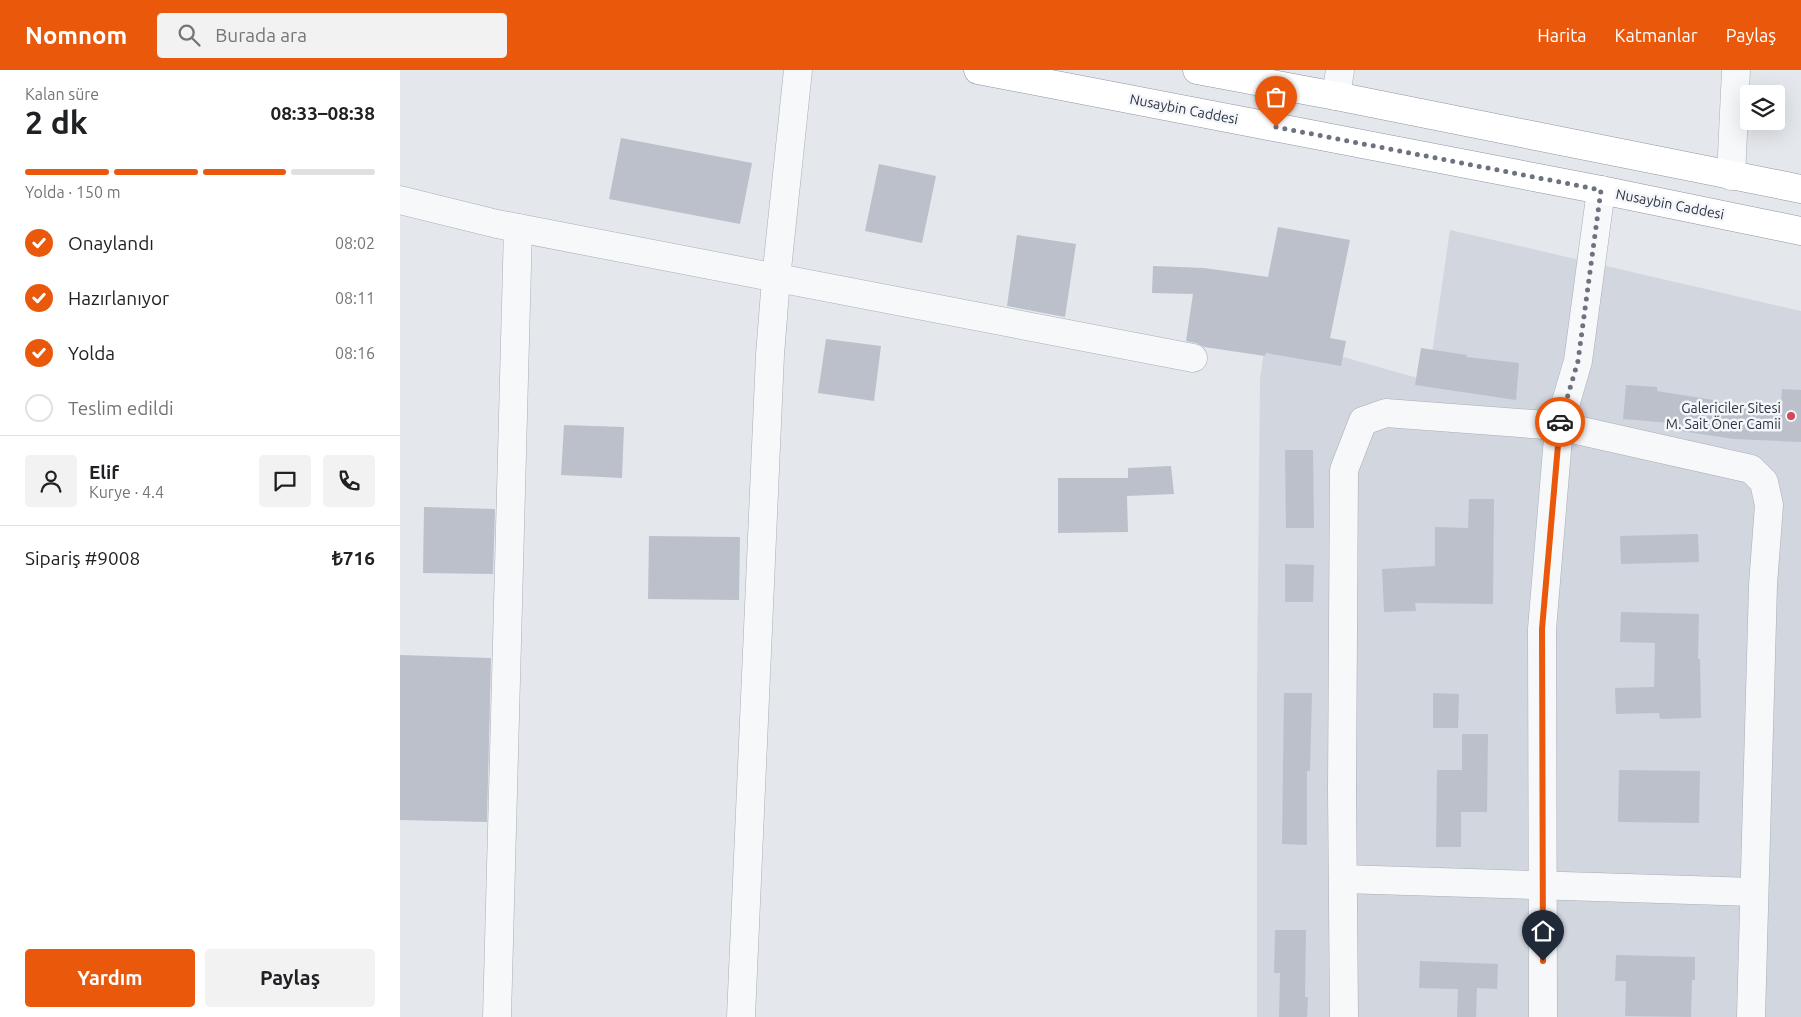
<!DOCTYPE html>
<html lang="tr">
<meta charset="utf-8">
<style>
:root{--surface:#fff;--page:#f2f2f2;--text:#202124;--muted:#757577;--line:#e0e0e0;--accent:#ea580c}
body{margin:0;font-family:Ubuntu,sans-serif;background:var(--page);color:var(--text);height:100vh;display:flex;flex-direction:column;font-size:19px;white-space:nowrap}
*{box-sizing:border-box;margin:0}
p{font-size:16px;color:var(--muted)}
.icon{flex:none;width:28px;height:28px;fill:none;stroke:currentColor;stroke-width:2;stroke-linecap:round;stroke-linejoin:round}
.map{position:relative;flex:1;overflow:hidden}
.sheet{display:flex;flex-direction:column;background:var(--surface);width:400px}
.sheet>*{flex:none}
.tools{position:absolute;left:1340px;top:15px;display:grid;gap:10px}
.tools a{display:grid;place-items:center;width:45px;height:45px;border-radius:5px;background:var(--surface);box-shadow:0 5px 20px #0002;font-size:25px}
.pin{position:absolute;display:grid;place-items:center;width:42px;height:42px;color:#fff;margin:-51px -21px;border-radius:50% 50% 50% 0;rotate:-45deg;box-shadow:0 0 5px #0007}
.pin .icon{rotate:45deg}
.courier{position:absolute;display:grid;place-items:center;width:50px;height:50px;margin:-25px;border:4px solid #ea580c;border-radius:50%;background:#fff;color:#222;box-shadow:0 1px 6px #0007}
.head em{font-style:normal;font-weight:600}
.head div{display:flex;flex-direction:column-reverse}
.head{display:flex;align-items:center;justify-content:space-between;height:85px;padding:0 25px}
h1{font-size:32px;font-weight:600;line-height:38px}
.bar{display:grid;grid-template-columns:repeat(4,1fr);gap:8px 5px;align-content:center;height:60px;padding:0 25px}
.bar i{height:6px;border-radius:4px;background:var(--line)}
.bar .current{background:var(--accent)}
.bar p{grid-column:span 4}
.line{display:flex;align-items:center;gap:12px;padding:0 25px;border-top:1px solid var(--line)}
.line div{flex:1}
.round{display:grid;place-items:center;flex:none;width:52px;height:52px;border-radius:5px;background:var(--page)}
ol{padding:0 25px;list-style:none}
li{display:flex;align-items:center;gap:15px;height:55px}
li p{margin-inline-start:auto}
li .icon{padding:5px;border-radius:50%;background:var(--accent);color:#fff;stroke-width:4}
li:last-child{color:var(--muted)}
li i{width:28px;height:28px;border:2px solid var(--line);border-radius:50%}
.button{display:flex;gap:10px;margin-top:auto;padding:10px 25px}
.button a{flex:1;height:58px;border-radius:5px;background:var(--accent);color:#fff;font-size:20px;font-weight:600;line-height:58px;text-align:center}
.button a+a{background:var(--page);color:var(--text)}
header{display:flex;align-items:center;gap:30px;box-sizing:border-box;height:70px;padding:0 25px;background:var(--accent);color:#fff}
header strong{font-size:24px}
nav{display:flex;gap:28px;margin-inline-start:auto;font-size:18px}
.search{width:350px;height:45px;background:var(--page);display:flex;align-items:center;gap:12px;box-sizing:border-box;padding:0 18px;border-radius:5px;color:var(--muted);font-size:19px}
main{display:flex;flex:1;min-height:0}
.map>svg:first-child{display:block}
</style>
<header>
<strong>Nomnom</strong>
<div class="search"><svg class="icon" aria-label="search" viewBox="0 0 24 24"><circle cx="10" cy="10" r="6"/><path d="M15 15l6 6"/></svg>Burada ara</div>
<nav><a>Harita</a><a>Katmanlar</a><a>Paylaş</a></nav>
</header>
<main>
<section class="sheet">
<div class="head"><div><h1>2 dk</h1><p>Kalan süre</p></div><em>08:33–08:38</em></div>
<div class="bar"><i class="current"></i><i class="current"></i><i class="current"></i><i></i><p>Yolda · 150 m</p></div>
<ol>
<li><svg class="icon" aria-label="check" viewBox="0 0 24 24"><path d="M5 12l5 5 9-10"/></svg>Onaylandı<p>08:02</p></li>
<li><svg class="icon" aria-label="check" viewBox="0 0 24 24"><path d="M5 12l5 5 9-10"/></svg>Hazırlanıyor<p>08:11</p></li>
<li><svg class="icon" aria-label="check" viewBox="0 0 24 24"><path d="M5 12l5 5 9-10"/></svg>Yolda<p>08:16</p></li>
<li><i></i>Teslim edildi</li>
</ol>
<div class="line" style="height:90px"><a class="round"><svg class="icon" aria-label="person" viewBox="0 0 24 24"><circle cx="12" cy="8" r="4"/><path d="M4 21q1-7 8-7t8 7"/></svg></a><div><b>Elif</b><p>Kurye · 4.4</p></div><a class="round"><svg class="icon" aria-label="chat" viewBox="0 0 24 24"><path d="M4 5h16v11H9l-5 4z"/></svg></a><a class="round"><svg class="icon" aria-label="phone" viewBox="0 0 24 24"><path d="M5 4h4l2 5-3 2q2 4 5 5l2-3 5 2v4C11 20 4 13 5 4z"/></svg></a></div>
<div class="line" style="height:65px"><div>Sipariş #9008</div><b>₺716</b></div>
<div class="button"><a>Yardım</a><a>Paylaş</a></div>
</section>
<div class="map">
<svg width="1401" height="947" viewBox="0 0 1401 947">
<rect width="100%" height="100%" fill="#e4e7ec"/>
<path fill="#d2d6de" d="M1050 160 1401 241V947H857V619L860 310 866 265 1028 311Z"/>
<g fill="#bbc0ca">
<path d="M221 68 352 93 340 154 209 129Z"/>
<path d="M479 94 536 106 522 173 465 161Z"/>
<path d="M878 157 950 170 930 268 946 271 941 296 866 283 865 286 804 277 796 273 786 271 793 224 752 223 753 196 804 198 868 207Z"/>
<path d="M617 165 676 174 665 247 607 236Z"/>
<path d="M426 269 481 276 474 331 418 323Z"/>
<path d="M1021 278 1067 285 1066 287 1119 293 1116 330 1015 315Z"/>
<path d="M1226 315 1257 317V321L1313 330V331L1381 338 1382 319 1401 320V372L1334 369 1281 361 1282 354 1223 349Z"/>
<path d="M164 355 224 357 222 408 161 405Z"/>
<path d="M885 380H913L914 458H886Z"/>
<path d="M771 396 774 424 727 426 728 462 658 463V408H728V398Z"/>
<path d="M1069 429H1094L1093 534 1015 533 1016 541 984 542 982 499 1035 496V457L1068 458Z"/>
<path d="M24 437 95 439 93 504 23 503Z"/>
<path d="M1298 464 1299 492 1221 494 1220 466Z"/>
<path d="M249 466 340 467 339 530 248 529Z"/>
<path d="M885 494 914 495 913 532H885Z"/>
<path d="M1221 542 1299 544 1298 589H1300L1301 648 1260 649 1259 643 1216 644 1215 618 1254 617 1255 573 1220 572Z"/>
<path d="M0 585 91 588 87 752 0 750Z"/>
<path d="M884 623H912L910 701H907V775L882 774Z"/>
<path d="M1033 623 1059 624 1058 658H1033Z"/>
<path d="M1062 664H1088L1087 742H1061V777H1036L1037 700H1062Z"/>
<path d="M1219 700 1300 701 1299 753 1218 752Z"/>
<path d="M875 860H906L905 927H908L907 947H879L880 903H874Z"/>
<path d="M1216 885 1295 887V910H1292L1291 947 1225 946 1226 911H1215Z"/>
<path d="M1020 891 1098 894 1097 919 1077 918 1076 947H1057L1058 919 1019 918Z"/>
</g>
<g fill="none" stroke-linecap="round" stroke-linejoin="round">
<defs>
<g id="minor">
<path d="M936 26 940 0"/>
<path d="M1331 106 1336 0"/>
<path d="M0 130 97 154 793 288"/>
<path d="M943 809 1354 822"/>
<path d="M97 947 118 158"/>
<path d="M341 947 370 285 376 209 398 0"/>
<path d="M944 947 942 720 944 400 963 351 986 343 1159 356 1351 399 1364 412 1369 435 1363 515 1351 947"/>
<path d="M1143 947 1142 559 1159 356 1178 291 1201 120"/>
</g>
<g id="highway">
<path d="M578 0 1201 120 1401 161"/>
<path d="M797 0 936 26 1401 119"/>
</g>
</defs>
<use href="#minor" stroke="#a9aeb7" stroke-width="29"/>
<use href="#highway" stroke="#8b94a3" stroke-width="29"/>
<use href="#minor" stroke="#f7f8fa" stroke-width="28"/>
<use href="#highway" stroke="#fff" stroke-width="28"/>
</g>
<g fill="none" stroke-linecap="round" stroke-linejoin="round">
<path stroke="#6c737f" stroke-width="5" stroke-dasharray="0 9" d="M876 57 1201 120 1178 291 1160 352"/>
<path stroke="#ea580c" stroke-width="6" d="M1143 891 1142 559 1160 352"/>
</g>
<circle fill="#d1495b" stroke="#f4f6f9" stroke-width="2" cx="1391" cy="346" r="5"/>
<g text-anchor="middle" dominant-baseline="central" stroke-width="5" stroke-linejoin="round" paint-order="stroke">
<g font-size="14" fill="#2b3445" stroke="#f4f6f9">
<text transform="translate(784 39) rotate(11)">Nusaybin Caddesi</text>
<text transform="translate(1270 134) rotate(11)">Nusaybin Caddesi</text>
</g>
<g font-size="14" fill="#2b3445" stroke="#f4f6f9" text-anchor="end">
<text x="1381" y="338">Galericiler Sitesi<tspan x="1381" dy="16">M. Sait Öner Camii</tspan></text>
</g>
</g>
</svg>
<div class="tools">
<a><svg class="icon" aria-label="layers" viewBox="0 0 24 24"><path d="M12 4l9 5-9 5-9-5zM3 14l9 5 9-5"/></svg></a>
</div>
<div class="pin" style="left:876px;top:57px;background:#ea580c"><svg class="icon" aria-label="bag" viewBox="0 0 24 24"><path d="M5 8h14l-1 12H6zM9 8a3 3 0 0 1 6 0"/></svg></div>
<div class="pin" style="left:1143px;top:891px;background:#1f2937"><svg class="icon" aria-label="home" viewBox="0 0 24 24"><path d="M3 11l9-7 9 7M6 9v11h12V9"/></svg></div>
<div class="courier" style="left:1160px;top:352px"><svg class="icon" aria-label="car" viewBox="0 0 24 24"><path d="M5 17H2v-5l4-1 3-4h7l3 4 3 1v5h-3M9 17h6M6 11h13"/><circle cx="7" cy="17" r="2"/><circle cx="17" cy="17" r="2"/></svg></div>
</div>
</main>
